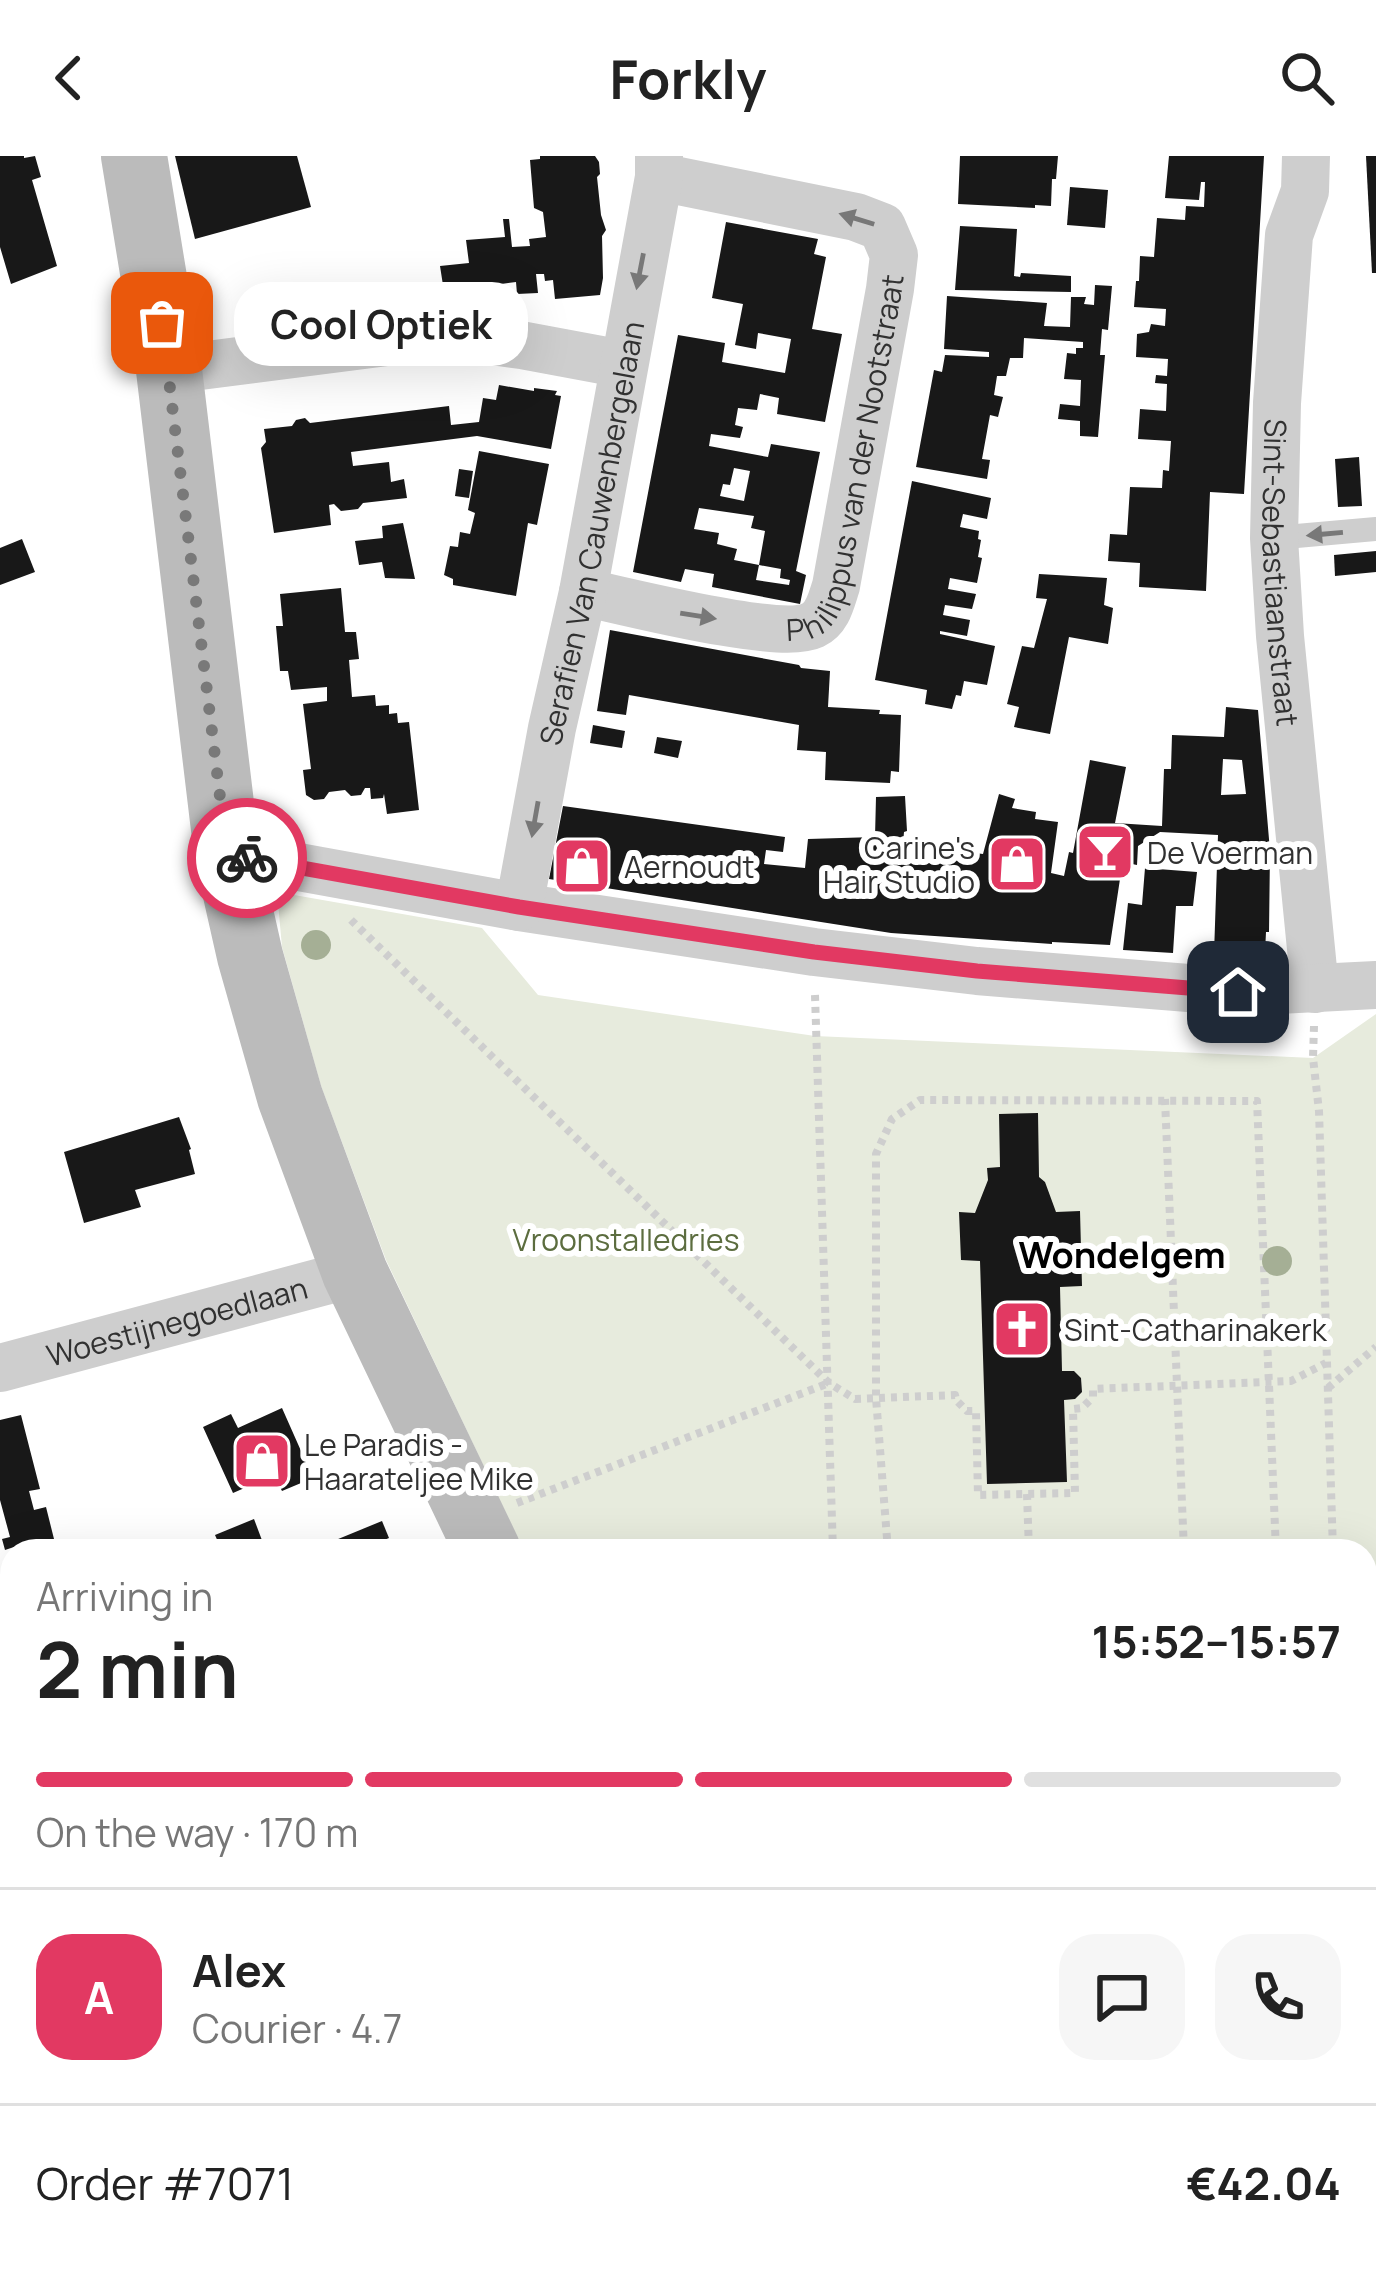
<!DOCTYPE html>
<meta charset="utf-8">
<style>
:root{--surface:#fff;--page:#f6f6f6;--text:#222;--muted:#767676;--line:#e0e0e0;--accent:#e23962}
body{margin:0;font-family:Manrope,sans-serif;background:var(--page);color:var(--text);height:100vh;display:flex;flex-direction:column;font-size:45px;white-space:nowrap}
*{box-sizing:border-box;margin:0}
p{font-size:39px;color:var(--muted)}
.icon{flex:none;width:66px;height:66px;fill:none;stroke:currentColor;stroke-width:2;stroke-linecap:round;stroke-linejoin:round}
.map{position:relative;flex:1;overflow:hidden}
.panel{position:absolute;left:0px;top:1383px;width:1377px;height:744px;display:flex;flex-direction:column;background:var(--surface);border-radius:36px 36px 0 0;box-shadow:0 12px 48px #0002}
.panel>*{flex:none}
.pin{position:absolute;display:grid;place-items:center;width:102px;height:102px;color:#fff;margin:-51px;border-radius:24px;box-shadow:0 6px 18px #0006}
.courier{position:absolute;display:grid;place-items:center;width:120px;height:120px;margin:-60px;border:9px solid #e23962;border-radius:50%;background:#fff;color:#222;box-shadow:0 3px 15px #0007}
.bubble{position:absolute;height:84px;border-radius:36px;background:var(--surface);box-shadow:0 12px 48px #0002;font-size:39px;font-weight:700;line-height:84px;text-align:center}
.head em{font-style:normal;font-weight:700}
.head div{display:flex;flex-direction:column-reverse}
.head{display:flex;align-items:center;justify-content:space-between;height:204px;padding:0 36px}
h1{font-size:78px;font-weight:700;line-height:90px}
.bar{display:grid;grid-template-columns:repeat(4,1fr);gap:18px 12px;align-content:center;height:144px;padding:0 36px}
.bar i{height:15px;border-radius:9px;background:var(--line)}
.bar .current{background:var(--accent)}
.bar p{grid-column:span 4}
.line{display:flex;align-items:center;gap:30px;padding:0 36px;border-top:3px solid var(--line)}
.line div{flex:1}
.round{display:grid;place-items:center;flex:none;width:126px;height:126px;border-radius:36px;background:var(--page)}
header{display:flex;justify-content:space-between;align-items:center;height:156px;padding:0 36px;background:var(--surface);font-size:54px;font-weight:700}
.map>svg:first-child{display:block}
</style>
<header><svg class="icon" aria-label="back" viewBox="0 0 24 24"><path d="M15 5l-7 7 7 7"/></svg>Forkly<svg class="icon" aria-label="search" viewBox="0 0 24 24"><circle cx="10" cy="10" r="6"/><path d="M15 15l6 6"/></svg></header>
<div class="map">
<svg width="1376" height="2127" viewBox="0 0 1376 2127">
<rect width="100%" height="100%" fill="#fff"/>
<path fill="#e7ebdd" d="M277 736 482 772 538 839 815 880 1313 902 1376 858V1892L1365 1894V1395H524L386 1104 321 930 282 791Z"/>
<g fill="#181818" fill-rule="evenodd">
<path d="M0 0H24V2L35 0 41 21 32 24 57 110 11 128 0 91Z"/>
<path d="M175 0H297L311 51 195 83Z"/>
<path d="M540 0H595L599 6 600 18 597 21 601 59 606 74 602 80 603 122 600 139 555 143 553 124 545 125 544 118H536L538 137 517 138 516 126 494 129 495 137 445 142 440 110 469 107 466 84 505 81 503 63H509L512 91 530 90 529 83 546 81 543 56 534 52 530 4 540 3Z"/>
<path d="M960 0H1058L1056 23H1052L1051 50 1035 49V52L958 48Z"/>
<path d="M1169 0H1264L1244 338 1210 336 1206 435 1139 431 1140 407 1108 405 1110 378 1127 379 1130 331 1162 332 1163 314 1169 315 1171 285 1138 283 1140 253 1166 255 1167 228 1155 227 1156 219 1167 220 1168 203 1136 201 1137 178 1149 176 1151 168 1165 170 1166 153 1134 151 1136 125H1139L1140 100 1154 101 1157 62 1185 64 1186 50 1204 51 1205 26H1201L1199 44 1165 42Z"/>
<path d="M1366 0H1376V117H1372Z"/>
<path d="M1070 31 1108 34 1105 72 1067 69Z"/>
<path d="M726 66 818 83 814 98 826 101 812 173 842 178 825 266 777 258 779 242 760 238 757 254 738 252 735 269 743 271 740 282 711 278 709 290 768 301 771 288 820 296 796 415 806 419 800 448 712 431 714 418 685 413 681 426 633 416 678 179 725 187 722 206 785 217 791 183 758 177 756 193 735 189 743 148 712 142ZM734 312 750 315 744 345 720 340 723 328 730 329ZM699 352 754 360 751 372 765 375 759 409 781 413 780 422 790 424 789 429 756 424 759 409 734 404 737 393 717 388 719 377 694 373Z"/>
<path d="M960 70 1017 73 1014 120 1020 121 1021 117 1071 120V136L955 134Z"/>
<path d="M1095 129 1112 130 1108 174 1102 173 1100 199H1105L1098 281 1080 280V265L1058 263 1060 248 1080 250 1081 224 1064 223 1067 197 1076 198V192H1083V186L1024 182 1023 202H1010L1006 220H997L994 239 1003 241 998 261 990 259 982 303 990 304 987 323 916 311 934 214 942 216 945 199 989 201V196L944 193 947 140 1047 147 1044 170 1070 171 1071 141H1086L1084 148 1094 149Z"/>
<path d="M499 229 534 235V232L557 235 555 239 561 240 551 293 477 280 351 296 353 310 389 306 391 326 404 323 407 342 363 347 358 353 341 355 334 348 329 349 331 369 274 377 261 292 266 286 264 273 292 270 296 264 305 262 310 267 449 250 451 269 479 266 483 242 496 244Z"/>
<path d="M479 295 549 308 537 369 528 367 516 440 453 429V423L444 419 450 390 458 391 460 376 470 378 475 357 468 354Z"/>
<path d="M1359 301 1362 350 1338 351 1335 303Z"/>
<path d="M459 313 473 315 469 342 455 340Z"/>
<path d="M912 325 991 342 987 363 963 358 960 371 979 375 978 383 981 384 978 401 982 402 977 427 950 422 948 433 976 438 972 453 945 449 943 459 970 464 967 480 940 475V478L995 490 987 529 964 525 961 540 956 539 952 553 925 548 927 534 875 524Z"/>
<path d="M403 367 415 423 385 422 382 406 359 409 355 385 383 382 382 370Z"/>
<path d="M22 383 35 416 0 429V392Z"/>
<path d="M1376 395V416L1335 420 1334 399Z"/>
<path d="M1039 418 1107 422 1104 449 1113 452 1108 488 1069 481 1050 578 1014 571 1019 551 1007 548 1022 490 1034 492 1047 443 1036 442Z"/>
<path d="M341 432 345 476H356L359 503 349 504 352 541 375 539 376 550 389 549V558L397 557 398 567 409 566 419 654 387 658 384 638 383 642 371 643 370 632H365L361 639 351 640 345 634 329 636 324 643 314 644 306 639 303 614 311 613 303 548 327 545V531L291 534 288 515H280L276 470H283L280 438Z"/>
<path d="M610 474 799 509 801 512 830 515 828 551 880 554 879 558 901 559 899 616 891 615 890 627 825 624 826 596 797 594 799 569 629 539 626 559 597 555Z"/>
<path d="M1226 551 1258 554 1270 695 1269 776H1266L1265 796H1242V799L1214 798 1218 679 1160 676 1138 690 1137 709 1122 706V713L1126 714V723H1120L1110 789 1052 786V788L891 777 549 723 563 650 785 681 783 696 766 694 764 708 805 712 808 683 875 681 876 641 905 640 907 675 904 676 903 688 983 698 999 638 1015 643 1012 652 1036 656 1035 663 1058 666 1051 717 1064 720 1069 696 1073 697 1090 604 1126 611 1115 667 1162 670 1164 613H1171L1172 579 1224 581ZM1223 603 1242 604 1246 638 1221 639Z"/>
<path d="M593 569 625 575 622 592 590 587Z"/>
<path d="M657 581 682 585 678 602 654 597Z"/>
<path d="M1145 712 1197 716 1193 750H1176L1173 797 1123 794 1128 747 1142 749Z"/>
<path d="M1038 957 1039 1021 1045 1026 1056 1056 1080 1055 1082 1130 1060 1131 1062 1215H1074L1081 1222 1082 1236 1075 1243 1064 1244 1067 1326 987 1328 980 1105 961 1104 959 1056 975 1057 988 1024 987 1012 1000 1011 999 958Z"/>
<path d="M179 961 191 993 189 994 195 1018 135 1034 141 1051 84 1067 64 996Z"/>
<path d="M282 1252 313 1322 282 1335 274 1319 233 1337 203 1271 231 1258 238 1272Z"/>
<path d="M21 1259 40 1333 29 1335 34 1354 46 1351 57 1395H15L14 1391 5 1394 2 1383 10 1381 0 1344V1264Z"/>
<path d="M254 1363 266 1395H222L215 1379Z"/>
<path d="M382 1365 389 1382 357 1395H309Z"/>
<rect x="0" y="1841" width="12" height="79"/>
<path d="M947 2115H1059L1074 2127H961Z"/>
<path d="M1208 2115H1278L1283 2120 1275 2127H1213Z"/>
<path d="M1295 2115H1322L1332 2127H1282Z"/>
</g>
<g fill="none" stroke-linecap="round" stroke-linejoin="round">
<g stroke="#cecece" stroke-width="8" stroke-dasharray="6 6" stroke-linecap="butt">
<path d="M351 764 829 1227 855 1243 955 1239 956 1244 967 1255H976L978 1339 1075 1337 1073 1253 1082 1252 1093 1241V1233L1291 1225 1326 1207"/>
<path d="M815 839 833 1395"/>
<path d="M1314 870 1313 902 1319 955 1333 1395"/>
<path d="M1165 943 1184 1395"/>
<path d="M1328 1232 1376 1191"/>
<path d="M1027 1338 1029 1395"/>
<path d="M517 1347 829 1227"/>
<path d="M888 1395 876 1242V998L892 963 920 944 1257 945 1276 1395"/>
<path d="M1365 1601 1376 1603"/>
<path d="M1365 1748 1376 1753"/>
</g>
<path stroke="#cecece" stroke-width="24" d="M1274 382 1376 373"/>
<g stroke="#cecece" stroke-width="48">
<path id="s1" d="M1306 0 1305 35 1289 79 1277 247 1274 382 1280 480 1315 833"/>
<path d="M169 214 418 182H470L521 189 623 208"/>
<path id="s2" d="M583 436C625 445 780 485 813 469 828 462 831 445 836 430L890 133 894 99 882 71 856 61 659 21"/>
<path d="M227 698 519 751 814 796 977 815 1238 836 1376 829"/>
<path id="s3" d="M519 751 552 572 583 436 659 21V0"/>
<path id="s4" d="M0 1212 355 1117"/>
<path d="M1365 1923 1376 1921"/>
</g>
<g stroke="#bbb" stroke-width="66">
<path d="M134 0 169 214 227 698 250 800 290 941 355 1117 488 1395"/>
<path d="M883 2115 892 2127"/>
</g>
</g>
<g fill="#a5af95">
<circle cx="316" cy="789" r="15"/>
<circle cx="1277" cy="1105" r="15"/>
</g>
<defs><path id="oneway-solid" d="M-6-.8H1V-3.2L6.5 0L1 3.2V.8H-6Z" transform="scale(3)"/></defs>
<g fill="#787878">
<use href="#oneway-solid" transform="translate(857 63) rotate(-163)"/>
<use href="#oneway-solid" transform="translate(640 115) rotate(101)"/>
<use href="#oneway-solid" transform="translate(1325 378) rotate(175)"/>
<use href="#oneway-solid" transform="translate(698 460) rotate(9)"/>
<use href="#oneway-solid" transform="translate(535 663) rotate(100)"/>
</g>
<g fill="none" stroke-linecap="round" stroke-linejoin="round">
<path stroke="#797979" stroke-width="12" stroke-dasharray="0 21.6" d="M162 167 227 698 247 702"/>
<path stroke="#e23962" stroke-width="15" d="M247 702 519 751 814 796 977 815 1238 836"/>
</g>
<defs>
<symbol id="bar-square" viewBox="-11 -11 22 22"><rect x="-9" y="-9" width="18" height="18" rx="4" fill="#e23962" stroke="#fff"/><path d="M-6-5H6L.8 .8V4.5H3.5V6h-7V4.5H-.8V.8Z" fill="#fff"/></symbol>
<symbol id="shop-square" viewBox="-11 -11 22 22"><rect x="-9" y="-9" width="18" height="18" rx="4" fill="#e23962" stroke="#fff"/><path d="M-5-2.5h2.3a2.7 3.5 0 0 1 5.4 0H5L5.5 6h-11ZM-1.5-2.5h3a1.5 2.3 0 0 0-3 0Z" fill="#fff"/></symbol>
<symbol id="church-square" viewBox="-11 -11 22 22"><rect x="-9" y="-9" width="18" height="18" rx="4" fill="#e23962" stroke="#fff"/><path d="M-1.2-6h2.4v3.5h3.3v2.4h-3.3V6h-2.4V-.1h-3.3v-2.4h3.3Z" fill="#fff"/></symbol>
</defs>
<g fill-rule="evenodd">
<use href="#bar-square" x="1072" y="663" width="66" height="66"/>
<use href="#shop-square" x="984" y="675" width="66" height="66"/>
<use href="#shop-square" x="549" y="677" width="66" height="66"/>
<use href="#church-square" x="989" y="1140" width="66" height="66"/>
<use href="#shop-square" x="229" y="1272" width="66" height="66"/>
</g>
<g text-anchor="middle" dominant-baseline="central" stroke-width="12" stroke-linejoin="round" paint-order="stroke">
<g font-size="30" fill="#313131" stroke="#fff">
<text stroke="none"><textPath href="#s2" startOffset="402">Philippus van der Nootstraat</textPath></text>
<text stroke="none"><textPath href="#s3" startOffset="381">Serafien Van Cauwenbergelaan</textPath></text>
<text stroke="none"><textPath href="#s1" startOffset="420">Sint-Sebastiaanstraat</textPath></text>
<text stroke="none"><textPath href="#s4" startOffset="183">Woestijnegoedlaan</textPath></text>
</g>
<g font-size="30" fill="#313131" stroke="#fff" text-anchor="start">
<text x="975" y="691" text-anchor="end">Carine's<tspan x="975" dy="34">Hair Studio</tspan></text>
<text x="1147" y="696">De Voerman</text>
<text x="624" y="710">Aernoudt</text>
<text x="1064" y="1173">Sint-Catharinakerk</text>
<text x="304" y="1288">Le Paradis -<tspan x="304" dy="34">Haarateljee Mike</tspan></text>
</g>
<g font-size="30" fill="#5c6d3f" stroke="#fff">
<text x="626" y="1083">Vroonstalledries</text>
</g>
<g font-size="36" font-weight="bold" fill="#000" stroke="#fff">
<text x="1122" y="1098">Wondelgem</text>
</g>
</g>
</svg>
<div class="pin" style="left:162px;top:167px;background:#ea580c"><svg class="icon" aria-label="bag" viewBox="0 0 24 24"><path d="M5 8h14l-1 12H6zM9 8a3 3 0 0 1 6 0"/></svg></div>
<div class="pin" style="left:1238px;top:836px;background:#1f2937"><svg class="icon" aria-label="home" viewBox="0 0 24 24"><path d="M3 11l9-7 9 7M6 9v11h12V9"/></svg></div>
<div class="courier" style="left:247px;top:702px"><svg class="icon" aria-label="bike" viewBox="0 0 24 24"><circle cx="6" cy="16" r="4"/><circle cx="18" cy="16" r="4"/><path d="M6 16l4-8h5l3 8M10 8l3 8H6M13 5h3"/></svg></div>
<div class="bubble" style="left:234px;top:126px;width:294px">Cool Optiek</div>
<section class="panel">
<div class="head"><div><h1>2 min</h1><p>Arriving in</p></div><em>15:52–15:57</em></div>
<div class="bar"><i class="current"></i><i class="current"></i><i class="current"></i><i></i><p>On the way · 170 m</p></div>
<div class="line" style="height:216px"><b class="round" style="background:var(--accent);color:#fff">A</b><div><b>Alex</b><p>Courier · 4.7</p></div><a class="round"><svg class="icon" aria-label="chat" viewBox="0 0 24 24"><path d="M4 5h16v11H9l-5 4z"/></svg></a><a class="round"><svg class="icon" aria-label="phone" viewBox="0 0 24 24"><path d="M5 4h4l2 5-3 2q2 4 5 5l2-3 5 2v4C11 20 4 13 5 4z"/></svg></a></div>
<div class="line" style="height:156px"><div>Order #7071</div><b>€42.04</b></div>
</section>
</div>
